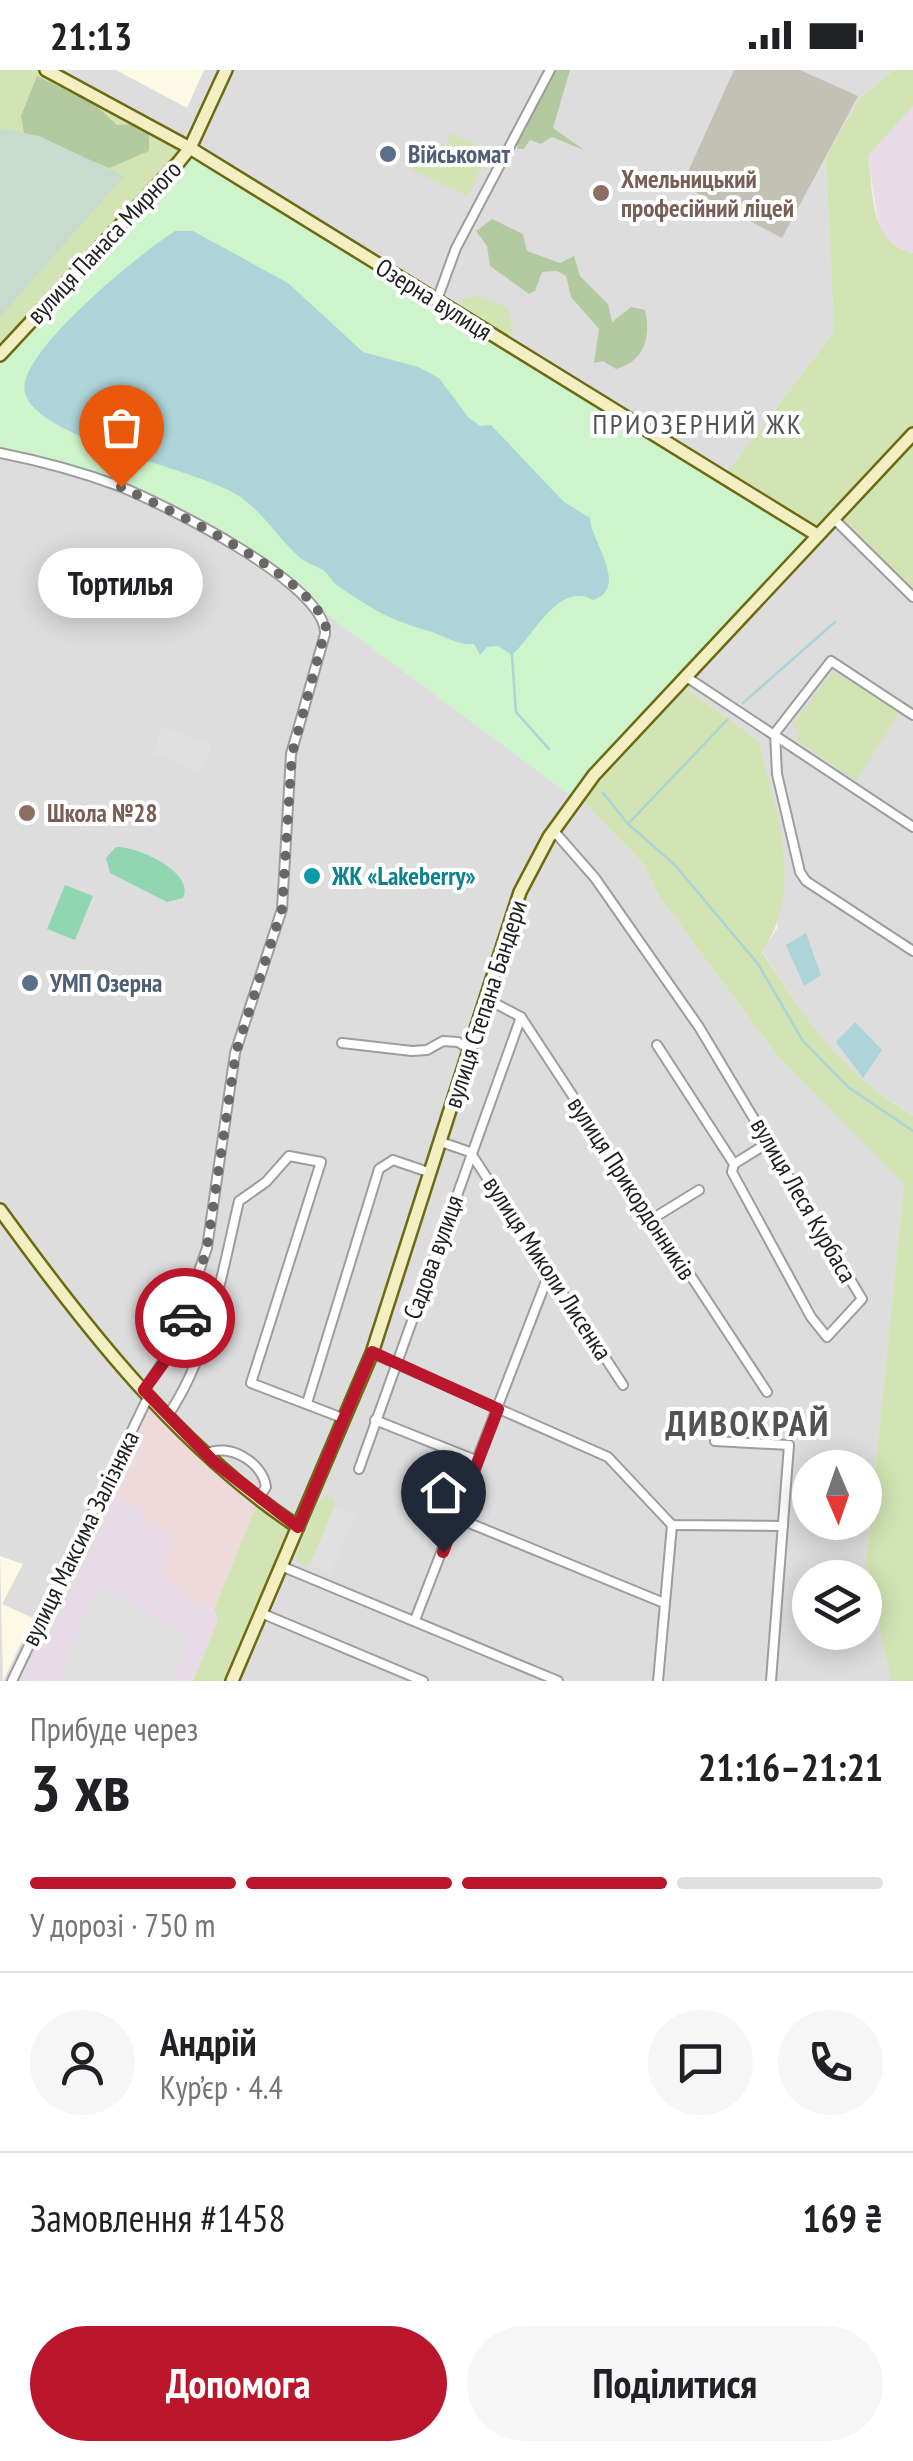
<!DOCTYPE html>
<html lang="uk">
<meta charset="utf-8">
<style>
:root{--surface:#fff;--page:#f6f6f6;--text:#202124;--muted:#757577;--line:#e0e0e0;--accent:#ba162c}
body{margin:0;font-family:"PT Sans Narrow",sans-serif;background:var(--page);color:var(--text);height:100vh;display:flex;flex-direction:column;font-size:38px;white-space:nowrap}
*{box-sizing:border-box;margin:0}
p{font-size:32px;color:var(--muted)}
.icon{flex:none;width:55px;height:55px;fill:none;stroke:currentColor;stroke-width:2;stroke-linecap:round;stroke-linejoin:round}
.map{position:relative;height:1611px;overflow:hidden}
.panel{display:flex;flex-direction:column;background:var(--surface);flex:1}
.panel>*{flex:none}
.needle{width:65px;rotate:178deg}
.tools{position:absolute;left:792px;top:1380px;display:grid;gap:20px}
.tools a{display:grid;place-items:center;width:90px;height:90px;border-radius:50%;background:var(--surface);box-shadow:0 5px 25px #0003;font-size:50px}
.pin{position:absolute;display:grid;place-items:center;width:85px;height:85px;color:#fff;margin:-102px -42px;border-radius:50% 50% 50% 0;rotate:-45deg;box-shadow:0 0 10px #0007}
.pin .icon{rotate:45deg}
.courier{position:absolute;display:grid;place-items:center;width:100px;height:100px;margin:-50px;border:8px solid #ba162c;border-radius:50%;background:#fff;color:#222;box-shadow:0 2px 12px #0007}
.bubble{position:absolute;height:70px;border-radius:35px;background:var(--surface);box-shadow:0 5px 25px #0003;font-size:32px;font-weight:800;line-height:70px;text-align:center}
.summary em{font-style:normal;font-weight:800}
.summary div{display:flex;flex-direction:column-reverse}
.summary{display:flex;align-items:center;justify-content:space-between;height:170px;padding:0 30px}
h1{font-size:65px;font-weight:800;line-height:75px}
.bar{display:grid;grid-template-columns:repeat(4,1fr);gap:15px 10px;align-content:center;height:120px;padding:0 30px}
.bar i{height:12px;border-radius:8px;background:var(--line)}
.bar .current{background:var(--accent)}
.bar p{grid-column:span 4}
.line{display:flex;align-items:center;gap:25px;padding:0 30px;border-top:2px solid var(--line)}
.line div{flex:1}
.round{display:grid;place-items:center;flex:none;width:105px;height:105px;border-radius:52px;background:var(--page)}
.cta{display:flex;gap:20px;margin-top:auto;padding:20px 30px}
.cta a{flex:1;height:115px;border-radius:60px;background:var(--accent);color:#fff;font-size:40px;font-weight:800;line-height:115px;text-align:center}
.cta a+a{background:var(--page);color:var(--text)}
.status{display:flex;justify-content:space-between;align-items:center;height:70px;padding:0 50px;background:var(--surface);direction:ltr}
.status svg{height:28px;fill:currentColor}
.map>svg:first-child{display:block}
</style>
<div class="status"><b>21:13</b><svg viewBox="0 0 49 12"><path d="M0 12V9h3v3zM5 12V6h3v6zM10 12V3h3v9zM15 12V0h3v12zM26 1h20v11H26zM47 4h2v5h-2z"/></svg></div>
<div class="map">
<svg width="913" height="1611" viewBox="0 0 913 1611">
<rect width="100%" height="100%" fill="#f0ece8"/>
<g fill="#deddde" fill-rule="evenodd">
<path d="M52 0H223L189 73Z"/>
<path d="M230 0H894L859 29 826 87 834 262 725 405 194 76Z"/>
<path d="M0 386 119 420 205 462 325 543 573 727 517 820 369 1282 297 1453 215 1389 151 1323 0 1135Z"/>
<path d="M837 448 913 524V1046L853 1006 811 957 762 881 778 858 759 671 684 617Z"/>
<path d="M580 728 644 795 659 826 778 987 904 1114 866 1492 891 1611H236L349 1351 523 823 551 768ZM810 1398H865V1452H810ZM810 1508H865V1562H810Z"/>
<path d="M0 1146 150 1331 16 1611H0Z"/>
</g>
<path fill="#eed9db" d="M150 1331 258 1432 214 1539 190 1530 159 1503 174 1467 145 1454 106 1421Z"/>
<g fill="#e8dbe7">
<path d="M913 36V183L898 180 880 163 868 86Z"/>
<path d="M106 1421 143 1439 145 1454 175 1467 160 1504 190 1530 214 1539 218 1549 193 1611H16Z"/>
</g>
<g fill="#fcf9e5">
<path d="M116 0H204L187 38Z"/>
<path d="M0 1486 23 1494 2 1534 33 1548 3 1611Z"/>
</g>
<path fill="#c3c1b4" d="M734 0H800L858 26 782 168 682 115Z"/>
<g fill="#d2e4b4">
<path d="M0 0H40L185 79 0 281Z"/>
<path d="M894 0H913V36L868 86C874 124 869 174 913 183V359L817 461 725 405 834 262 826 87 859 29Z"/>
<path d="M451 63 489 81 468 126 409 99 416 83 437 92Z"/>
<path d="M476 225 508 238 513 266 508 268 461 239 463 229Z"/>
<path d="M913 368V524L837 448Z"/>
<path d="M833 601 900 642 856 711 797 670 800 662 792 655Z"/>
<path d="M684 617 759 671C775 741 806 817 762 882 809 954 838 1000 913 1046V1611H891L866 1492 904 1114 778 987 659 826 644 795 580 728Z"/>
<path d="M326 1426 333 1428 335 1435 312 1492 302 1496 296 1487 317 1434Z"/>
<path d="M258 1432 294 1458 230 1611H193L218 1549 214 1539Z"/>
</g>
<g fill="#b3caa1">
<path d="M555 0H570L553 58 584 80 552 67 541 74 530 70 524 79H518L517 73Z"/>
<path d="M37 6 94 34 117 55 137 54 149 62V81L109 98 24 63 21 46Z"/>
<path d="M492 149 523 164 527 181 560 193 574 186 580 206 608 234 612 252 631 237 645 240C651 267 645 291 616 299L603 291 594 293 599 259 571 227 566 206 557 201 542 202 535 221 529 224 490 196 487 176 476 161Z"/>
</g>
<path fill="#c7dccf" d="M5 59 39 66 124 106 0 247V61Z"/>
<path fill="#cdf4cb" d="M191 82 812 466 573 727 325 543 291 511 177 440 0 376V291Z"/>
<g fill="#8fd6b1">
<path d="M116 777C137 776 195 802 183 828L167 832 110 803 106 788Z"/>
<path d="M65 815 93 826 75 870 47 859Z"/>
</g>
<g fill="#e0e0e0">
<path d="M163 656 212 675 201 702 153 683Z"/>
<path d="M335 1435 356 1445 330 1504 310 1494Z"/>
<path d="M100 1517 190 1567 171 1611H57Z"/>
</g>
<g fill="#add4d8">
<path d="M175 161H193L288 213 363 282 418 297 439 308 468 347 480 356 491 355 564 432 590 448C591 472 630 517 593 530 559 510 533 567 512 585L498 576 487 577 480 585 474 574C460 576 446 567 432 562 390 550 375 541 338 516 332 512 329 504 323 500 314 495 305 493 297 485 277 467 263 442 239 426 194 397 39 371 25 323 14 285 143 181 175 161Z"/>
<path d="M806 863 821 905 804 916 786 875Z"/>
<path d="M855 952 882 980 863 1008 836 972Z"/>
</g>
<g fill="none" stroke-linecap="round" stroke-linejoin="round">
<g stroke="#add4d8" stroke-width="2.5">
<path d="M512 585 516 642 549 679"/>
<path d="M743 633 835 552"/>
<path d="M603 723 628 754 675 795 758 894 803 971 848 1017 913 1061"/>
<path d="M629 753 728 649"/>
</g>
<defs>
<g id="street">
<path d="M437 230 456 178 550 0"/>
<path d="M0 383C40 391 81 402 119 416 163 434 327 514 325 564L291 684 282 839 235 983 207 1178 172 1278 144 1320"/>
<path d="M833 448 913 527"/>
<path d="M688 608 913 757"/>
<path d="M775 663 777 704 800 802 806 811 913 881"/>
<path d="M775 663 831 591 913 645"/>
<path d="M553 760 595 808 699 957 862 1229 827 1267 811 1247 732 1102 734 1094 657 975"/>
<path d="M485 928 521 947 767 1322"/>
<path d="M342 973 412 981 427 980 443 971 458 972 469 979"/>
<path d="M441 1072 470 1082"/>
<path d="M470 1082 623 1315"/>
<path d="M734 1094 771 1071"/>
<path d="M652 1149 699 1120"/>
<path d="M372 1283 608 1387 672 1455 783 1456"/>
<path d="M307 1333 379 1099 393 1090 431 1103"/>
<path d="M168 1345C210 1284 222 1202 239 1131L266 1112 289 1086 321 1092 251 1313 345 1349"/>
<path d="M375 1350 478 1391"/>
<path d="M715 1371 789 1375 771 1611"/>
<path d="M206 1384C228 1372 263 1392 266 1417L258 1429"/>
<path d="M359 1399 521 947"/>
<path d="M457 1448 664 1533"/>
<path d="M281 1496 558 1611"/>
<path d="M261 1543 423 1611"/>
<path d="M415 1550 550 1201"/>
<path d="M12 1611 149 1325"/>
<path d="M658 1611 672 1455"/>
</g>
<g id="secondary">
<path d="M46 0 190 78 817 465"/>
<path d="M0 285 178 93 190 78 226 0"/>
<path d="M0 1140C84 1256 178 1377 298 1457"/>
<path d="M232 1611 372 1283 520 822 549 767 594 705 913 364"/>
</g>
</defs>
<use href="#street" stroke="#9d9d9d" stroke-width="12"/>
<use href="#secondary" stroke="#6d6b11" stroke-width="16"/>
<use href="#street" stroke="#fff" stroke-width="8"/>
<use href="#secondary" stroke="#f3efc3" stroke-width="11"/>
</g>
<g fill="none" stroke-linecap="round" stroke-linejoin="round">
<path stroke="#696766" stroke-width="10" stroke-dasharray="0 18" d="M121 417C167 439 316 507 326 558L292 684 282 839 236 982 207 1178 185 1248"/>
<path stroke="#ba162c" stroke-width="12" d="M185 1248 167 1288 144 1320 213 1391 298 1457 372 1282 498 1339 443 1482"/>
</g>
<g fill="#5c6f8a" stroke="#fff" stroke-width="4">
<circle cx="388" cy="84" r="10"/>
<circle cx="30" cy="913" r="10"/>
</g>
<g fill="#8d6e63" stroke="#fff" stroke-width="4">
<circle cx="601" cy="123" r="10"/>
<circle cx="27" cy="743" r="10"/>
</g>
<circle fill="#0f9aa8" stroke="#fff" stroke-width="4" cx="312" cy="806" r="10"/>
<g text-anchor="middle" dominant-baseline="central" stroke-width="8" stroke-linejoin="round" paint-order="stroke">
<g font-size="25" font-weight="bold" fill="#4e5e75" stroke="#fff" text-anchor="start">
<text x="408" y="84">Військомат</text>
<text x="50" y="913">УМП Озерна</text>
</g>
<g font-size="25" font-weight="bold" fill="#785e54" stroke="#fff" text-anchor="start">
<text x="621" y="109">Хмельницький<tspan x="621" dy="29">професійний ліцей</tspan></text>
<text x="47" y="743">Школа №28</text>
</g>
<g font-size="25" fill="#202020" stroke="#fff">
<text transform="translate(104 172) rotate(-47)">вулиця Панаса Мирного</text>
<text transform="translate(434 229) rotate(32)">Озерна вулиця</text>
<text transform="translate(485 934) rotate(-72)">вулиця Степана Бандери</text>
<text transform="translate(632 1118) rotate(57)">вулиця Прикордонників</text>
<text transform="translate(804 1130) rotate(60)">вулиця Леся Курбаса</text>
<text transform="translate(433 1187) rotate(-70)">Садова вулиця</text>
<text transform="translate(548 1198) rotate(57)">вулиця Миколи Лисенка</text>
<text transform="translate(80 1468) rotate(-64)">вулиця Максима Залізняка</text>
</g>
<g font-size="25" font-weight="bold" fill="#0d838f" stroke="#fff" text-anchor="start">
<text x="332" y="806">ЖК «Lakeberry»</text>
</g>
<g font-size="28" letter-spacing="2.5" fill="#535353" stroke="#fff">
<text x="698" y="353">ПРИОЗЕРНИЙ ЖК</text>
</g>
<g font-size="35" font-weight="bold" letter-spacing="2.5" fill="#535353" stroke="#fff">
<text x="748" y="1353">ДИВОКРАЙ</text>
</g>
</g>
</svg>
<div class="tools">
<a><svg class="needle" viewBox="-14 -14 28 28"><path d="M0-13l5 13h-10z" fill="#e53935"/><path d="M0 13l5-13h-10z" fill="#757577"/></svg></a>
<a><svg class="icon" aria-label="layers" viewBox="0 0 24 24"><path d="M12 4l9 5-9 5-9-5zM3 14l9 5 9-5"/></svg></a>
</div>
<div class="pin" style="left:121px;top:417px;background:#ea580c"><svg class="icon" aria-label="bag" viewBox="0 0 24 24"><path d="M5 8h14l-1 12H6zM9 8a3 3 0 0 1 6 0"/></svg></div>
<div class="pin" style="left:443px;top:1482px;background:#1f2937"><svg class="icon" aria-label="home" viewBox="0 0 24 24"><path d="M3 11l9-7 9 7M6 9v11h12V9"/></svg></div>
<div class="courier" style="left:185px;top:1248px"><svg class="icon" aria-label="car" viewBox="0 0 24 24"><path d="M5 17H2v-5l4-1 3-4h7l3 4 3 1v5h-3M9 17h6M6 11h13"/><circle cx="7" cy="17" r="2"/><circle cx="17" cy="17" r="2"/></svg></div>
<div class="bubble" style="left:38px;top:478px;width:165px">Тортилья</div>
</div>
<section class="panel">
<div class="summary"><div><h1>3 хв</h1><p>Прибуде через</p></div><em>21:16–21:21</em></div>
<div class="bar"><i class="current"></i><i class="current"></i><i class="current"></i><i></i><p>У дорозі · 750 m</p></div>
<div class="line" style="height:180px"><a class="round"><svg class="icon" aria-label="person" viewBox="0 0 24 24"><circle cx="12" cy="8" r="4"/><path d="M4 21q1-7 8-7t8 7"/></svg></a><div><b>Андрій</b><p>Кур’єр · 4.4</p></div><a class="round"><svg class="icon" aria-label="chat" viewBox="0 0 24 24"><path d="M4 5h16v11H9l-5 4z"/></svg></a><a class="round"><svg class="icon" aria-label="phone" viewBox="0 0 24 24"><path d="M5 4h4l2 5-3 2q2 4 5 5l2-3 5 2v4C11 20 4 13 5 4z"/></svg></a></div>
<div class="line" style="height:130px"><div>Замовлення #1458</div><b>169 ₴</b></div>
<div class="cta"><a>Допомога</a><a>Поділитися</a></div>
</section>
